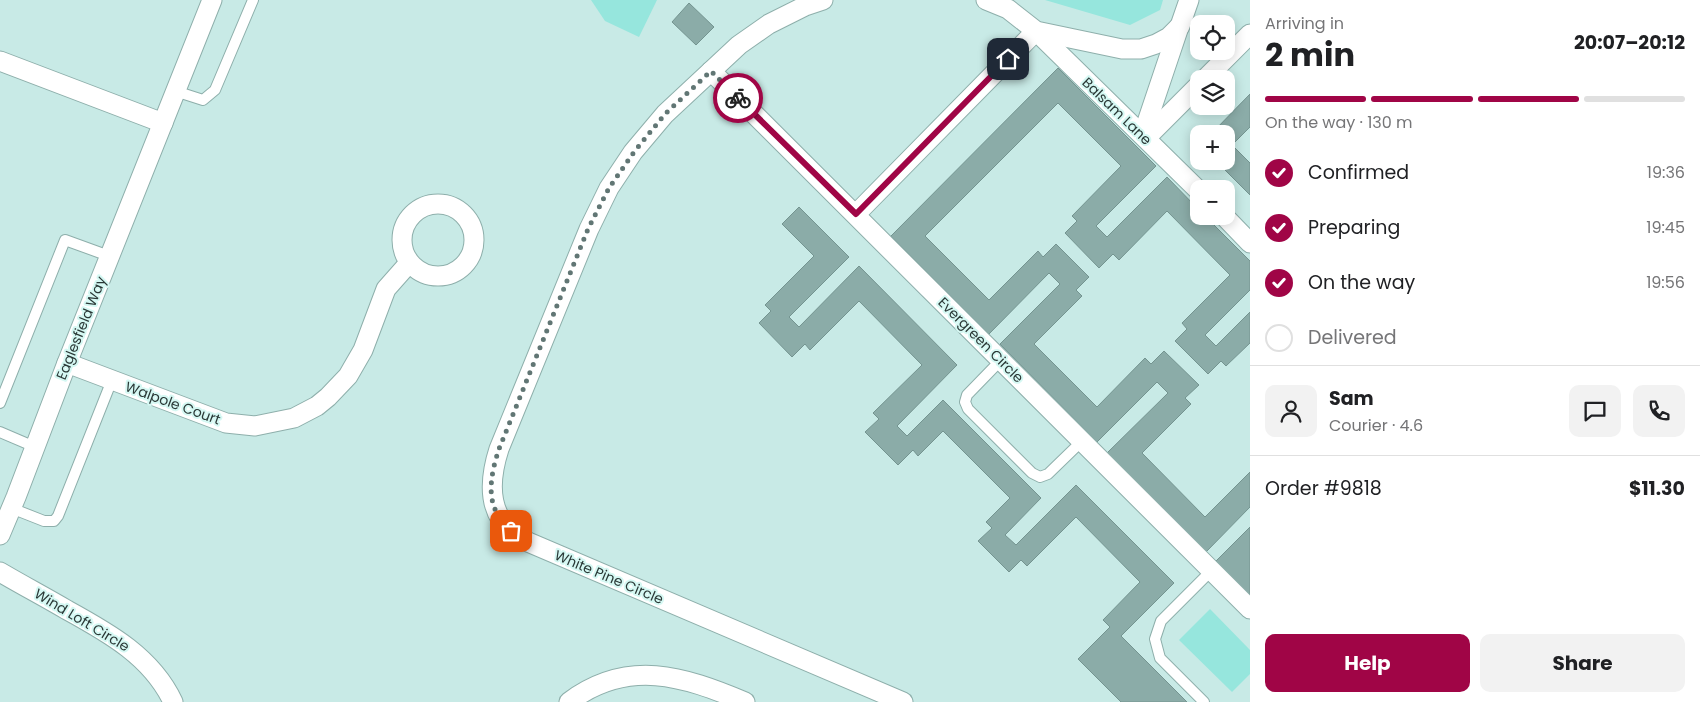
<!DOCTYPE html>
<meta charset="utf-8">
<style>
:root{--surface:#fff;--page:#f2f2f2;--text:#202124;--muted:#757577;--line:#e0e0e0;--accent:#a00546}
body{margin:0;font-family:Poppins,sans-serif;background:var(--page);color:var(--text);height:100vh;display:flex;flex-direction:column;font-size:19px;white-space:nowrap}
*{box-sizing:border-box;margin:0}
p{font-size:16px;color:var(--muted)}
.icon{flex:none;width:28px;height:28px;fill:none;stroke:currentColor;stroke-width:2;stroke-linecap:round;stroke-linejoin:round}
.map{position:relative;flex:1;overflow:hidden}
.panel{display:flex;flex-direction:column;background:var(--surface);width:450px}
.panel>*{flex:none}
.tools{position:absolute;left:1190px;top:15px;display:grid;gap:10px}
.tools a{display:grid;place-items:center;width:45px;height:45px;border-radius:10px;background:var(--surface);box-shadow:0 2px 12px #0003;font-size:25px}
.pin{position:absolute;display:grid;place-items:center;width:42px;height:42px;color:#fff;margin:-21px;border-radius:10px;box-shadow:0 2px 8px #0006}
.courier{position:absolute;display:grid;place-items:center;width:50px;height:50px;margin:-25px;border:4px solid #a00546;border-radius:50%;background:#fff;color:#222;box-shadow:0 1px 6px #0007}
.summary em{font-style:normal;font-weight:700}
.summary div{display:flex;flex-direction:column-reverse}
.summary{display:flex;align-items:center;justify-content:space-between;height:85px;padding:0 15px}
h1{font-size:32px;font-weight:700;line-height:38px}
.bar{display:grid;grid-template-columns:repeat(4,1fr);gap:8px 5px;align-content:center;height:60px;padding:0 15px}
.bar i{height:6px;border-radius:4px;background:var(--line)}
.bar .on{background:var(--accent)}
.bar p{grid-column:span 4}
.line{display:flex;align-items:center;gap:12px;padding:0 15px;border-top:1px solid var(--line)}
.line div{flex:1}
.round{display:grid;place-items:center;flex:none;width:52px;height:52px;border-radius:10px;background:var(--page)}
ol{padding:0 15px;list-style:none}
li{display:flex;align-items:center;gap:15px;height:55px}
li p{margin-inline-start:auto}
li .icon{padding:5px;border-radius:50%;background:var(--accent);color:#fff;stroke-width:4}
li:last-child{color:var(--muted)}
li i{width:28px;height:28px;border:2px solid var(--line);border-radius:50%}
.action{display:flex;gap:10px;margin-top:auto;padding:10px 15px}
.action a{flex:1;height:58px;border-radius:10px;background:var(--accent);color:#fff;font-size:20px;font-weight:700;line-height:58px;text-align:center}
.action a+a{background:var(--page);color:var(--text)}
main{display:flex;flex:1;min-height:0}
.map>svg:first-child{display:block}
</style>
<main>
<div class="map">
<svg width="1250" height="702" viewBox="0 0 1250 702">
<rect width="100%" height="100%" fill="#c8eae6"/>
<g fill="#96e6dd">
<path d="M591 0H657L639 37 605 21Z"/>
<path d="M1045 0H1163L1160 10 1130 25Z"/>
<path d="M1210 609 1250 650V674L1232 692 1179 640Z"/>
</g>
<g fill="#8baca8" stroke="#749490">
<path d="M689 3 714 27 696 45 672 22Z"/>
<path d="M1058 68 1156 166 1096 226 1107 237 1167 177 1199 210V216H1205L1250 261V290L1205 335 1216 346 1250 312V343L1226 366 1221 361 1208 374 1175 341 1187 329 1182 323 1230 275 1167 211 1119 260 1113 254 1099 268 1065 233 1077 221 1072 216 1121 166 1058 103 925 236 989 300 1038 251 1043 257 1056 244 1089 277 1076 290 1082 296 1034 344 1097 407 1145 358 1151 364 1164 351 1199 385 1185 398 1191 404 1142 453 1205 517 1250 472V507L1206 552 1107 453 1168 393 1157 382 1097 442 1000 344 1060 284 1049 273 989 334 891 236Z"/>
<path d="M1250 94V127L1232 145 1250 163V195L1216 161H1226V134H1211Z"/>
<path d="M799 207 849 257 789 317 799 327 859 266 957 365 897 426 907 436 943 400 1041 498 1005 535 1016 545 1076 485 1174 583 1121 636 1187 702H1121L1078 659 1110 627 1103 620 1140 582 1076 517 1027 566 1021 560 1009 572 978 541 992 528 986 522 1010 498 943 431 918 456 913 450 898 465 865 432 879 419 873 413 922 365 859 301 810 350 805 344 792 357 759 323 771 311 765 305 814 256 782 224Z"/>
<path d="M1250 527V596L1216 561Z"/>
</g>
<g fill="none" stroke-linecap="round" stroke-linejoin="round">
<defs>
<g id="service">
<path d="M175 91 203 100 215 90 253 0"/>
<path d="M1001 360 967 395 965 402 968 409 1032 473 1040 477 1048 474 1082 441"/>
<path d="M0 403 65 240 109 256"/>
<path d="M0 432 35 447"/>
<path d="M11 508 44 521H54L58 516 112 380"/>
<path d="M1204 702 1160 658 1155 639 1161 621 1212 570"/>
</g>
<g id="minor">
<path d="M823 0 805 6 769 24 739 45 665 114 633 152 609 188 589 229 499 449C490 477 487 510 511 531 516 535 523 538 528 542L903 702"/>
<path d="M986 0 1008 9 1036 31 1122 49H1141L1156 44 1169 37 1180 26 1189 0"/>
<path d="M0 61 163 123"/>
<path d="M711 71 1250 609"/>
<path d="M1205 79 1250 34"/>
<path d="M1143 134 1179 27"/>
<path d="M1146 138 1199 85"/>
<circle cx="438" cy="240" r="36"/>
<path d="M856 214 1036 31 1199 191"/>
<path d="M1224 216 1250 243"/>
<path d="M67 363 226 423 255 426 294 418 317 406 328 397 348 376 363 350 386 289 409 263"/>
<path d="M0 535 16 497 67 363 212 0"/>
<path d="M0 572C22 585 45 597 67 610 109 633 152 657 173 702"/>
<path d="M569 702C628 658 683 676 745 702"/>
</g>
</defs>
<use href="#service" stroke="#8eafab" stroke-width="12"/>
<use href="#minor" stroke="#8eafab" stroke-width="21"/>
<use href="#service" stroke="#fff" stroke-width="10"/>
<use href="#minor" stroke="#fff" stroke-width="19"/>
</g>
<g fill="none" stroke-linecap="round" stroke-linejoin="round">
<path stroke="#617674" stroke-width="5" stroke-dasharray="0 9" d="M511 531C507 526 502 521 498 515 486 496 492 470 499 449L588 229 609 188 634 152 665 114 711 71 738 98"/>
<path stroke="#a00546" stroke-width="6" d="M738 98 856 214 1008 59"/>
</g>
<g text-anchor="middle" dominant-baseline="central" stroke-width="4" stroke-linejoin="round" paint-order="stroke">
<g font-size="14" fill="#2a3836" stroke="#d5f8f3">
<text transform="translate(1117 111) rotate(44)">Balsam Lane</text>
<text transform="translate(81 328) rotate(-68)">Eaglesfield Way</text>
<text transform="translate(981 340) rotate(45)">Evergreen Circle</text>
<text transform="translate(173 403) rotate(20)">Walpole Court</text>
<text transform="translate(609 577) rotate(23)">White Pine Circle</text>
<text transform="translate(82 620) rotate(31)">Wind Loft Circle</text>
</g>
</g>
</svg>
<div class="tools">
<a><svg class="icon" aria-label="locate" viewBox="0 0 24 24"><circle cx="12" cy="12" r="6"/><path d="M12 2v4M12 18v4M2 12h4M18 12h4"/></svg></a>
<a><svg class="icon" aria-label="layers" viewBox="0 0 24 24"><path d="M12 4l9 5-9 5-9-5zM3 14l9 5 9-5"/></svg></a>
<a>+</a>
<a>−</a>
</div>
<div class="pin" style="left:511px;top:531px;background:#ea580c"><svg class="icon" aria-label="bag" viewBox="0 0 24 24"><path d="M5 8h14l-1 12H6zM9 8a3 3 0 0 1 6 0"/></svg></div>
<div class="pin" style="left:1008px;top:59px;background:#1f2937"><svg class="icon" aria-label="home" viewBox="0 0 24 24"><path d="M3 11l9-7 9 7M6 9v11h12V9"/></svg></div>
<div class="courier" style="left:738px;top:98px"><svg class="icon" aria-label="bike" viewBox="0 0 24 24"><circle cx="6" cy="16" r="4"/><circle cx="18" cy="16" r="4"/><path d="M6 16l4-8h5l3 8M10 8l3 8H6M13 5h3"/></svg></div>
</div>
<section class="panel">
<div class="summary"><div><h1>2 min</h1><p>Arriving in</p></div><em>20:07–20:12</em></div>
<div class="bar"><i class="on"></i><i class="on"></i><i class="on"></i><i></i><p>On the way · 130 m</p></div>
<ol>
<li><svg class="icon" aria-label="check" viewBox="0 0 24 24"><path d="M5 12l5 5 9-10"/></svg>Confirmed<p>19:36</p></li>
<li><svg class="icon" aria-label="check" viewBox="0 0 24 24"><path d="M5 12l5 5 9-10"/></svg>Preparing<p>19:45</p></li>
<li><svg class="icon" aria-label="check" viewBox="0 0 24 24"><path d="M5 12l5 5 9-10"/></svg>On the way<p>19:56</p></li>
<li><i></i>Delivered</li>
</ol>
<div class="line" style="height:90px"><a class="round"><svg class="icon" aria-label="person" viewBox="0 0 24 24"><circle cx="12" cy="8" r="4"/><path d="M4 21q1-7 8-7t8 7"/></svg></a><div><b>Sam</b><p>Courier · 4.6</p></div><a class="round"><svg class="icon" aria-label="chat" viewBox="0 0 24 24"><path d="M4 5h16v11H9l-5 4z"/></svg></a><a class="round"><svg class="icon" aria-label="phone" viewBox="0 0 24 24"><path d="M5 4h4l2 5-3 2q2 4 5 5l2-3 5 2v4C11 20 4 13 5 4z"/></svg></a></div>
<div class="line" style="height:65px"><div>Order #9818</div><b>$11.30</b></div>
<div class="action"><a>Help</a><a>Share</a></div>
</section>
</main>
